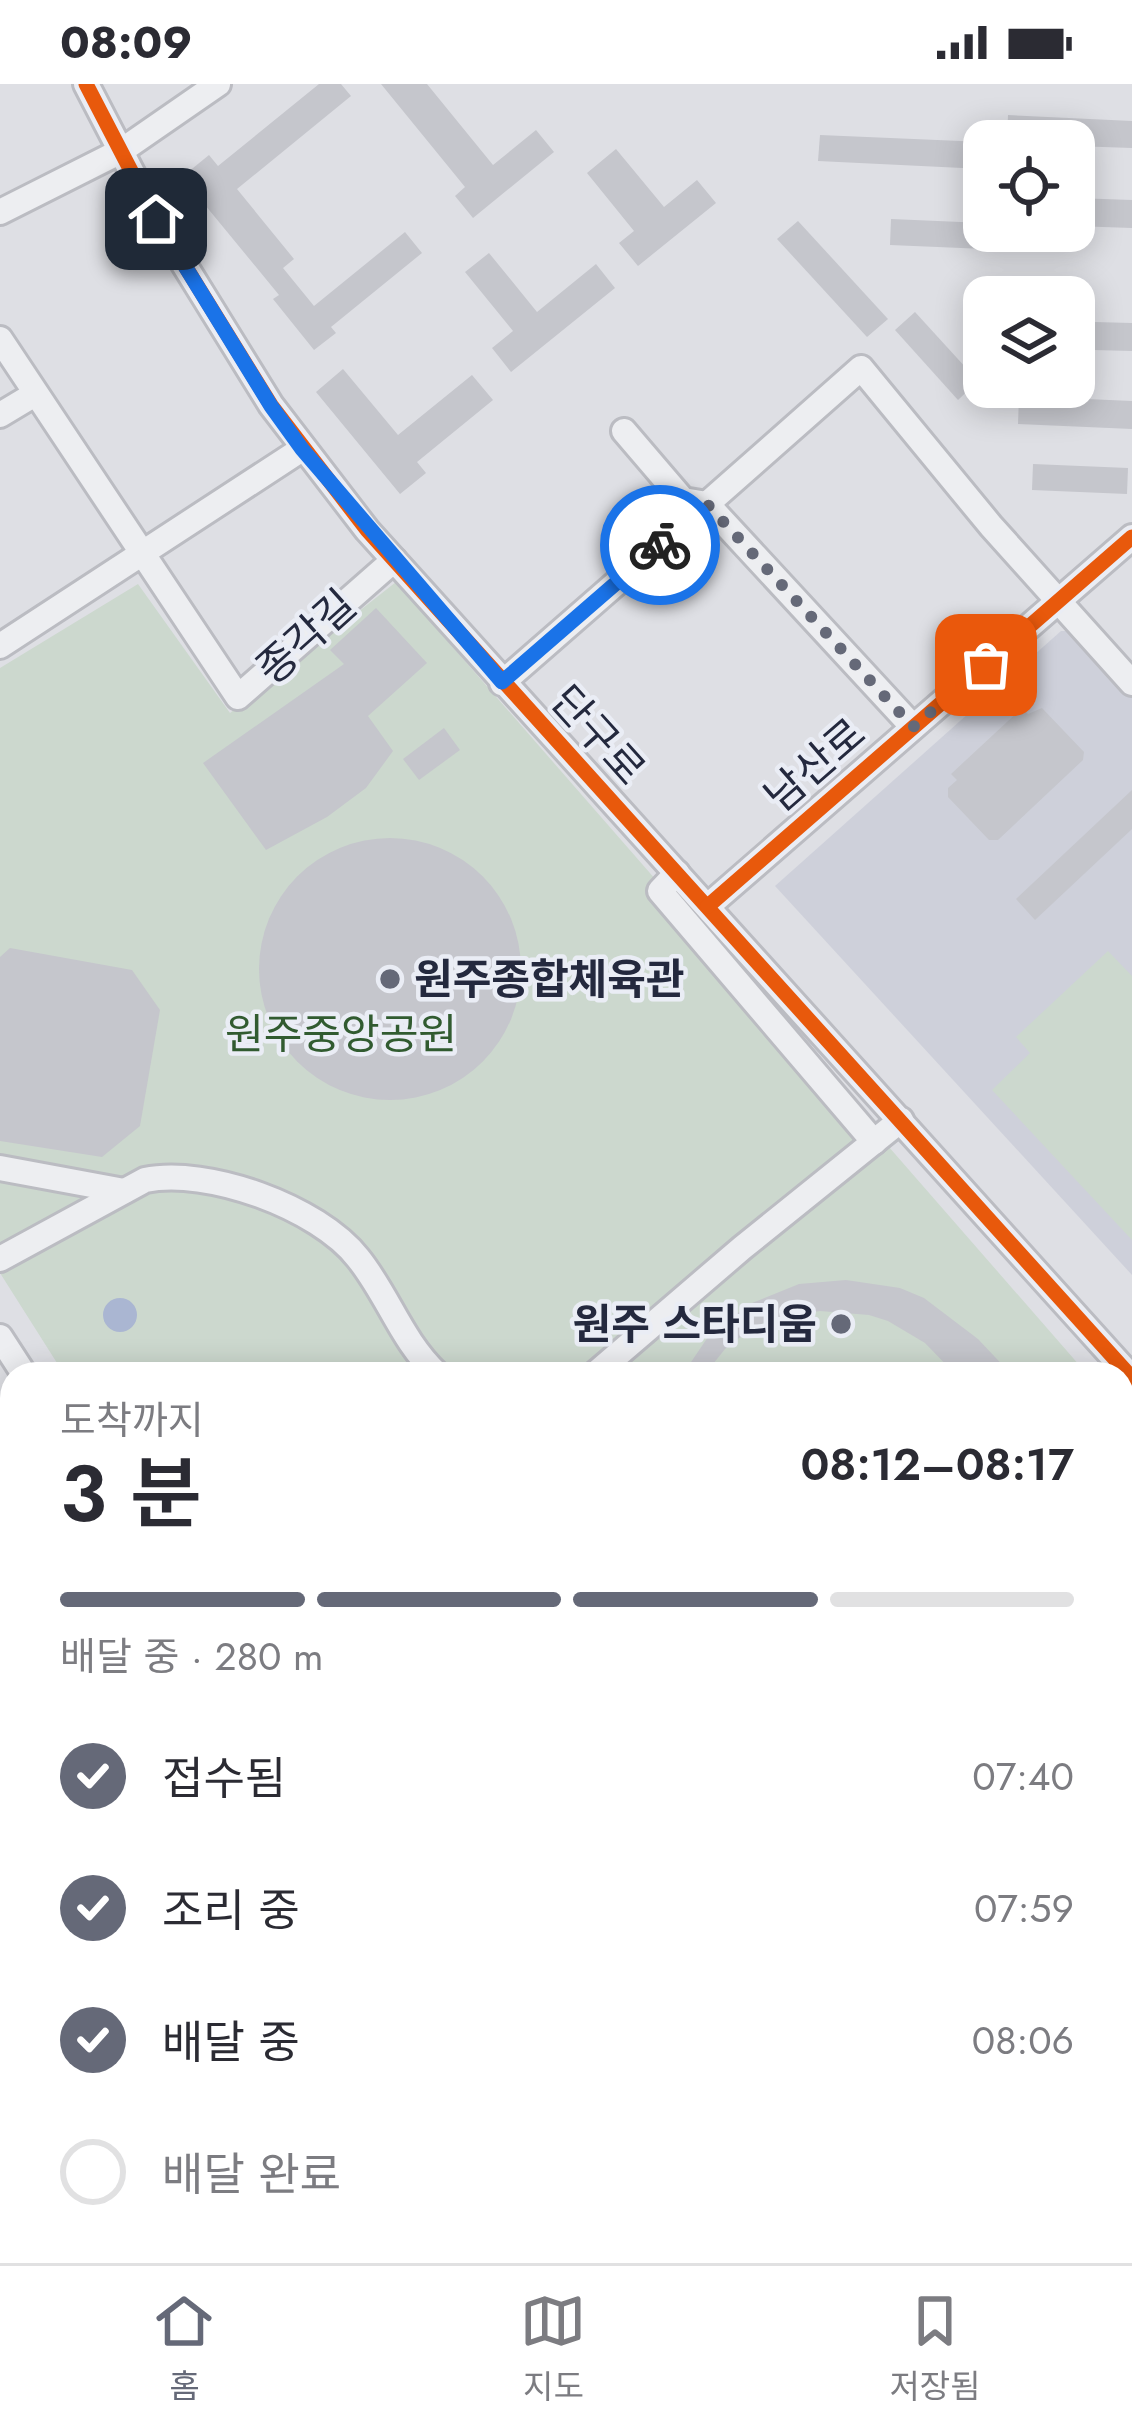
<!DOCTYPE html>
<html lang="ko">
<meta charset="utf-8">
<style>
:root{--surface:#fff;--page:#f2f2f3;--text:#2b2b33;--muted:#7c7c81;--line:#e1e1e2;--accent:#656978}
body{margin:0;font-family:Jost,"Noto Sans KR",sans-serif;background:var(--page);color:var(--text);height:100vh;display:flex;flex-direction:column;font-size:45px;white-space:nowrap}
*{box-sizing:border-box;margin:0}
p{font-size:39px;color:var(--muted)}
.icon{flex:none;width:66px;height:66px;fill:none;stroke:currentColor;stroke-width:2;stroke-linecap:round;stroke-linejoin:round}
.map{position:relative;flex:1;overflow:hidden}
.details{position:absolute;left:0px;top:1278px;width:1134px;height:903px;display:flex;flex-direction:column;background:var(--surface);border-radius:36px 36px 0 0;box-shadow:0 6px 30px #0003}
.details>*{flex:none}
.controls{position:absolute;left:963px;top:36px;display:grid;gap:24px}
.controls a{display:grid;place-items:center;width:132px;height:132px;border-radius:24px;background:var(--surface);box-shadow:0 6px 30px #0003;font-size:60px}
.pin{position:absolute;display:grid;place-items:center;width:102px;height:102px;color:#fff;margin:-51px;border-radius:24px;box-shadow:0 6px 18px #0006}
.courier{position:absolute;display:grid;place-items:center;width:120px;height:120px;margin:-60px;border:9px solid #1a73e8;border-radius:50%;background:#fff;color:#222;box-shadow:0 3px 15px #0007}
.overview em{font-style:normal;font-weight:600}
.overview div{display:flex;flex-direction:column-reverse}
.overview{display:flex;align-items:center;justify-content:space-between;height:204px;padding:0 60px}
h1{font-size:78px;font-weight:600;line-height:90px}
.bar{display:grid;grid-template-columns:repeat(4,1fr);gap:18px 12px;align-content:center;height:144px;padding:0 60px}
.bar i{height:15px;border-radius:9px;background:var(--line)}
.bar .active{background:var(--accent)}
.bar p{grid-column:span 4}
ol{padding:0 60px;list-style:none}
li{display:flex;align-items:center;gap:36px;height:132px}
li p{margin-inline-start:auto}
li .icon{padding:12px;border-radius:50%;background:var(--accent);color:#fff;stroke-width:4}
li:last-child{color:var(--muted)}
li i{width:66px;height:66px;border:6px solid var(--line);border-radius:50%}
.status{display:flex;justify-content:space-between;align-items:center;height:84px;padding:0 60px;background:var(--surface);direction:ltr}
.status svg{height:33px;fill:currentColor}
.menu{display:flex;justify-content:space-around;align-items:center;height:168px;border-top:3px solid var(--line);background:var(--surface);font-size:33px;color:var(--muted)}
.menu a{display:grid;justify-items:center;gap:6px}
.menu .active{color:var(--accent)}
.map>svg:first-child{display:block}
</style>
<div class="status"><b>08:09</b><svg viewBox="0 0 49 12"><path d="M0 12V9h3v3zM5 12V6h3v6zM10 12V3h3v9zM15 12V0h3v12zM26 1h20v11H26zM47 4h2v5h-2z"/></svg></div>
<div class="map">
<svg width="1132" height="2179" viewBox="0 0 1132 2179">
<rect width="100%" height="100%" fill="#dedfe4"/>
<g fill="#ced0da">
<path d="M1061 547H1075L1132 609V1191L775 802Z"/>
<path d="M0 1395 12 1413V1648L0 1650Z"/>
</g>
<g fill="#ccd8ce">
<path d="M396 498 1087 1290H64L0 1189V584L138 500 230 629Z"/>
<path d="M1108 867 1132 892V1156L992 1006 1030 969 1016 953Z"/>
<path d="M1122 1330 1132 1342V2179H658L650 2169H1122Z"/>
</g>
<circle fill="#aab6d2" cx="120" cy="1231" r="17"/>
<g fill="#c5c6cc">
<path d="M319 0H341L351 12 237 105 294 175 283 184 314 222 405 148 422 169 331 243 336 249 314 266 273 215 279 211 182 93 209 71 218 82Z"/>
<path d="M381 0H427L493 81 536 46 554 68 473 134 455 112 465 103Z"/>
<path d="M1008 31 1132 37V64L1074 62V57H1007Z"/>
<path d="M820 51 984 58 983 85 818 77Z"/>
<path d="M616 65 664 123 697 96 716 119 638 182 619 159 634 147 587 89Z"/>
<path d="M1074 114 1132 116V144L1074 142Z"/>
<path d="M891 135 984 139 985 165 890 161Z"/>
<path d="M798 137 888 235 867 253 777 155Z"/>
<path d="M489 169 537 228 596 180 615 204 511 288 492 264 513 247 465 188Z"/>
<path d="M915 228 978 297 958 316 895 246Z"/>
<path d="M1094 238 1132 239V267L1093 266Z"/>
<path d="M343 285 398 351 472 291 493 316 417 378 426 389 400 410 316 308Z"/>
<path d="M1019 312 1132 317V345L1018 340Z"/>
<path d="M1033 380 1128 384 1127 410 1032 406Z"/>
<path d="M376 524 427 579 368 632 393 667 366 704 327 733 266 766 203 679 344 580 330 566Z"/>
<path d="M1022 624 1028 630 1042 624 1084 668 1083 676 998 756H989L948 713V704L957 696 951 690Z"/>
<path d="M444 644 460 666 419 696 403 675Z"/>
<path d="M1132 706V745L1035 836 1016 815Z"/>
<circle cx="390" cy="885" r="131"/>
<path d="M10 864 132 886 160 926 140 1042 102 1073 0 1057V873Z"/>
<path d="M846 1196 900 1204 924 1214 978 1255 1011 1290H955L925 1259 888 1237 869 1231 820 1227 776 1234 752 1244 725 1265 705 1290H683L712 1247 752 1219 799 1200Z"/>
</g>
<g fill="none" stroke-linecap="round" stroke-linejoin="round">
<defs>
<g id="minor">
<path d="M86 0 156 135 271 321 367 446 1132 1294"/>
<path d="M0 128 121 67 218 0"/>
<path d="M0 255 238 613 394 476"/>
<path d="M0 331 35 310"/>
<path d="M624 347 683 416 707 420 861 284 991 442 1132 599"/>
<path d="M0 562 302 365"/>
<path d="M502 599 707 420 913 643"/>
<path d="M677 789 660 807 874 1058"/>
<path d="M708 822 1132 453"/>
<path d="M0 1084 124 1107"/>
<path d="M0 1175 145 1096C207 1083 318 1123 358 1174 388 1211 401 1256 437 1290"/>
<path d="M0 1253 24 1290"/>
<path d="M595 1290 742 1164 901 1036"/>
<path d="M0 1331 12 1350"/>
<path d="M0 1682 12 1680"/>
<path d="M1122 1870 1132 1852"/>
<path d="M1122 2077 1132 2088"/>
<path d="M126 2169 128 2179"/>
<path d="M276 2169 284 2179"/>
<path d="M415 2169 423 2179"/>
<path d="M549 2169 556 2179"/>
<path d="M604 2169 611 2179"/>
<path d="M682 2169 690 2179"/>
<path d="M922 2169 931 2179"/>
<path d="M850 2179 864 2169"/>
<path d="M1036 2179 1049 2169"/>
</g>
</defs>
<use href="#minor" stroke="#bbbcc2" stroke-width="30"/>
<use href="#minor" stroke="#edeef1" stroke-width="24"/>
<defs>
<g id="cycleway">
<path d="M86 0 156 135 271 321 367 446 1132 1294"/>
<path d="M708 822 1132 453"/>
</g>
</defs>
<use href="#cycleway" stroke="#eaedf5" stroke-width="22"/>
<use href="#cycleway" stroke="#e8590c" stroke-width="15"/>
</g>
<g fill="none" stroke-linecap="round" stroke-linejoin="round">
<path stroke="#656978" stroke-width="12" stroke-dasharray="0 21.6" d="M660 461 707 420 913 643 986 581"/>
<path stroke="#1a73e8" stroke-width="15" d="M156 135 271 322 302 365 502 598 660 461"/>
</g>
<g fill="#656978" stroke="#eaedf5" stroke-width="4.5">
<circle cx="390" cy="895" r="12"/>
<circle cx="841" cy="1240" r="12"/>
</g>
<g text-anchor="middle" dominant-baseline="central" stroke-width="9" stroke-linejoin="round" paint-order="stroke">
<g font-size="42" fill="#24293e" stroke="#eaedf5">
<text transform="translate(306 553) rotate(-42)">종각길</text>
<text transform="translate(598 651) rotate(48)">단구로</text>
<text transform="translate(815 681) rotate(-41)">남산로</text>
</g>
<g font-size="42" font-weight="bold" fill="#24293e" stroke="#eaedf5" text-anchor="start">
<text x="414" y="895">원주종합체육관</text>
<text x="817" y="1240" text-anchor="end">원주 스타디움</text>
</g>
<g font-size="42" fill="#315b30" stroke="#eaedf5">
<text x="341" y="950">원주중앙공원</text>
</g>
</g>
</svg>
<div class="controls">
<a><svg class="icon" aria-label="locate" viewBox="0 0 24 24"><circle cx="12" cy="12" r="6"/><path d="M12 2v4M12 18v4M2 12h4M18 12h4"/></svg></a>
<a><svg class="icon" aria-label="layers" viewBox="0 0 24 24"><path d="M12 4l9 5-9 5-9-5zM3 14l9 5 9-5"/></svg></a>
</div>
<div class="pin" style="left:986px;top:581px;background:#ea580c"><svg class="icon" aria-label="bag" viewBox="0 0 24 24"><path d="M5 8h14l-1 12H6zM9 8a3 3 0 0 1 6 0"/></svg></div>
<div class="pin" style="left:156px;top:135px;background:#1f2937"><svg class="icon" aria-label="home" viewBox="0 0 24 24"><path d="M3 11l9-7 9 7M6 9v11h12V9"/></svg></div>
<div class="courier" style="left:660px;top:461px"><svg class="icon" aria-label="bike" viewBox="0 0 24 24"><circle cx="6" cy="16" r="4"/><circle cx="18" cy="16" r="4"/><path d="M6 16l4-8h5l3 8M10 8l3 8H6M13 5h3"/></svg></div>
<section class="details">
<div class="overview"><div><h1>3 분</h1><p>도착까지</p></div><em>08:12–08:17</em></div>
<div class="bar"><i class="active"></i><i class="active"></i><i class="active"></i><i></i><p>배달 중 · 280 m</p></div>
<ol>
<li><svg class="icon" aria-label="check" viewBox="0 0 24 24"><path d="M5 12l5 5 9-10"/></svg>접수됨<p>07:40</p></li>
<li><svg class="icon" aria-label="check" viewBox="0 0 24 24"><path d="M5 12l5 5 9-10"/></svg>조리 중<p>07:59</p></li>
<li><svg class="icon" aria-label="check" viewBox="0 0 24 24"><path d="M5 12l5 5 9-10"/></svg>배달 중<p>08:06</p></li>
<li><i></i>배달 완료</li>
</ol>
</section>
</div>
<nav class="menu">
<a class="active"><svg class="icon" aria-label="home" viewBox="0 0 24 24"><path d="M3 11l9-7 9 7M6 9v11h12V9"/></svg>홈</a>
<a><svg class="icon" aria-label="map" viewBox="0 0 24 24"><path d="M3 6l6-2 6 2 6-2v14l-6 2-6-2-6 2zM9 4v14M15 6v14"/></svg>지도</a>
<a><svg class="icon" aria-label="saved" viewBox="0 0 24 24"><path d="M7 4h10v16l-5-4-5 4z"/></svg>저장됨</a>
</nav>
